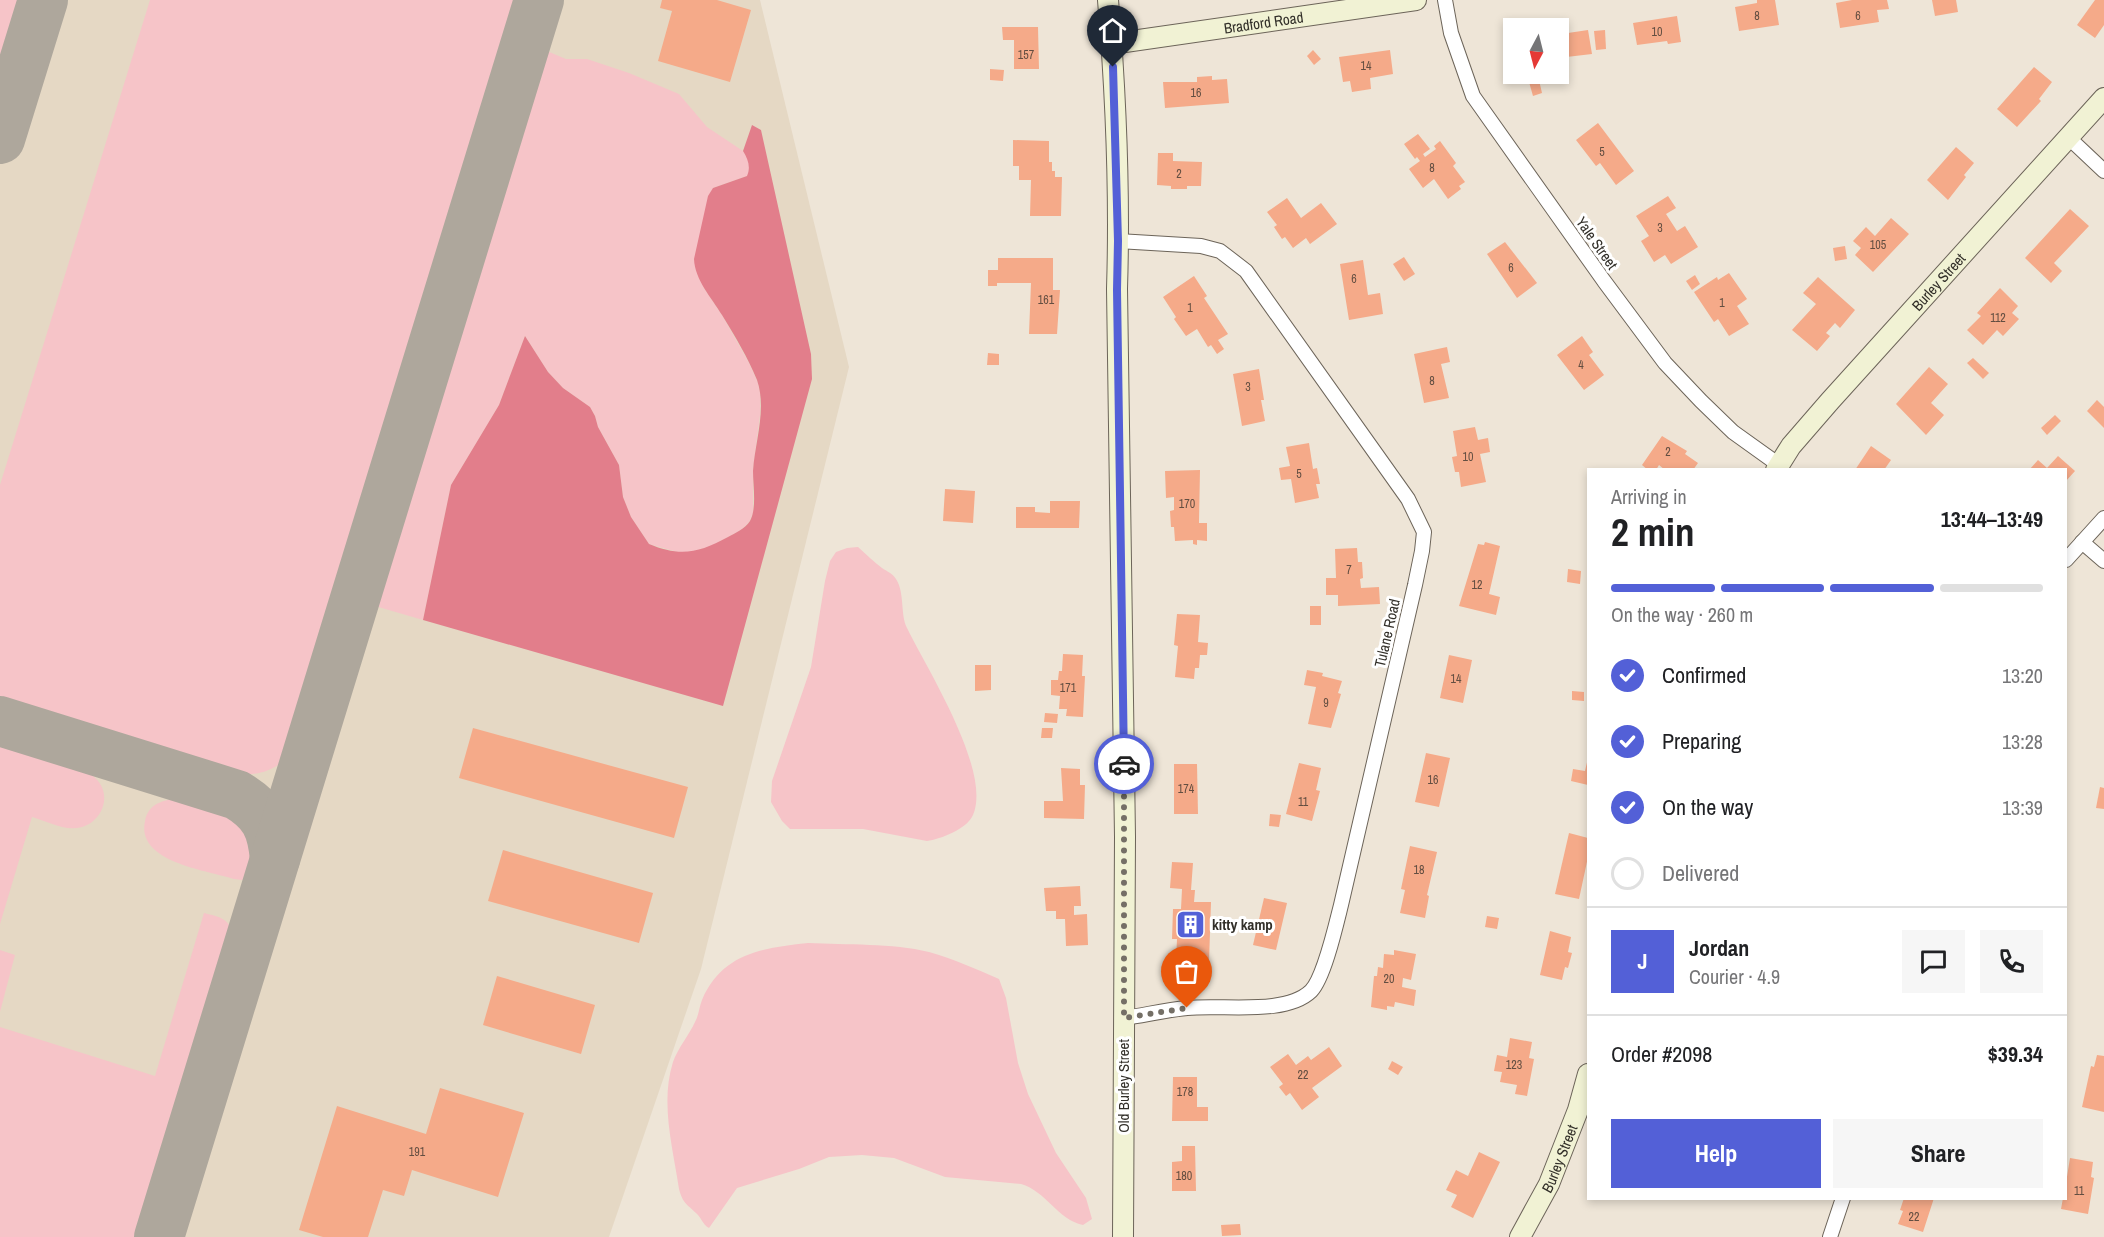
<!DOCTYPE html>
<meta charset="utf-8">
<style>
:root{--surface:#fff;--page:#f6f6f6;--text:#202124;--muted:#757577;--line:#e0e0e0;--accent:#5360d7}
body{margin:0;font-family:"Archivo Narrow",sans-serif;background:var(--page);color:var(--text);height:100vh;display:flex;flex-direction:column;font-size:22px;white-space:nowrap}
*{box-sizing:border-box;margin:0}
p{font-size:20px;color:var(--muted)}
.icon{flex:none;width:33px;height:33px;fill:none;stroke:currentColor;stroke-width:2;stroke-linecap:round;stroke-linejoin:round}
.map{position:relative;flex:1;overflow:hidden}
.details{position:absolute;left:1587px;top:468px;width:480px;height:732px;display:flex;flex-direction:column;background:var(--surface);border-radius:0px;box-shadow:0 3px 9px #0003}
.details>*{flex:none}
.needle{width:39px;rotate:187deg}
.fabs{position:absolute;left:1503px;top:18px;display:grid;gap:12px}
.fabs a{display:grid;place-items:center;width:66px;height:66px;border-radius:0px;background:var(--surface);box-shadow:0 3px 9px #0003;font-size:30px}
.pin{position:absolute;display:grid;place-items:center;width:51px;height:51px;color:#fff;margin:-62px -26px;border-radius:50% 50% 50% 0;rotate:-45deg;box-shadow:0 0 6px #0007}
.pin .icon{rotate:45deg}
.courier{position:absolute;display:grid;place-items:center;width:60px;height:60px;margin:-30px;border:4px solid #5360d7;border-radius:50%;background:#fff;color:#222;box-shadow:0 2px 8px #0007}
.overview em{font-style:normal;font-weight:700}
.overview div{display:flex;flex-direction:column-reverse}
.overview{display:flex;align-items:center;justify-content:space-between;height:102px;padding:0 24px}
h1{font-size:39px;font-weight:700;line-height:45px}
.bar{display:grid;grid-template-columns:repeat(4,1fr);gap:9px 6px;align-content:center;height:72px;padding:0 24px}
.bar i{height:8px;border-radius:4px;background:var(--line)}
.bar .selected{background:var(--accent)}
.bar p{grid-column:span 4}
.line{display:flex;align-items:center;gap:15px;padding:0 24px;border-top:2px solid var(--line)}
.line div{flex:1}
.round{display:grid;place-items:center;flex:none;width:63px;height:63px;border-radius:0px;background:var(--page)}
ol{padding:0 24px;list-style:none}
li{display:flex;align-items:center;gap:18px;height:66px}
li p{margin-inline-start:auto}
li .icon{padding:6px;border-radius:50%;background:var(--accent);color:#fff;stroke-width:4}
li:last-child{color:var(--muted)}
li i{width:33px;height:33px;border:3px solid var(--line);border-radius:50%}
.button{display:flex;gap:12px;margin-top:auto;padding:12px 24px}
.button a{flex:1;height:69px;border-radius:0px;background:var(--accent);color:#fff;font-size:24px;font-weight:700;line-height:69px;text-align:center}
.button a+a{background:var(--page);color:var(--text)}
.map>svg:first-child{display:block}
</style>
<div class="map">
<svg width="2104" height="1237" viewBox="0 0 2104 1237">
<rect width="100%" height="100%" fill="#eee5d7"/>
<path fill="#e5d8c4" d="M0 0H760L849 367 701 969 609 1237H0Z"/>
<g fill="#f6c4c8">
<path d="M0 0H28L0 90Z"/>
<path d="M150 0H522L287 758C275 769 261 775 244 774L0 699V485Z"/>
<path d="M542 49 566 59H587L629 73 679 94 707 127 743 151 748 159 750 170 747 176 713 188 704 288 722 315 749 363 758 383 760 393V415L753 469V513L749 522 741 530 712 546 691 552 681 553 649 544 631 517 623 497 619 465 598 427 595 416 590 407 563 388 548 372 525 336 499 405 451 485 423 620 375 606Z"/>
<path d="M858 547C866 554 874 562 882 568 888 572 892 573 896 579 905 593 900 614 907 628 927 669 992 771 973 815 967 829 941 839 927 841L863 829H790L782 821 771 802 772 781 811 667 825 581 830 561 836 552 847 548Z"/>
<path d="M0 742 81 767C89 772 101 781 103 790 108 806 97 823 82 827 65 832 47 821 32 817L0 924Z"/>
<path d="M172 799C201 800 250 812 257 845 259 856 257 867 250 876L242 880 234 879C205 870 136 862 145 821 148 806 158 802 172 799Z"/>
<path d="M204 913C220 917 229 918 234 936L141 1237H0V1027L155 1076Z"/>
<path d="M808 943C847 945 892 943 929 952 954 959 976 969 999 979L1006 998 1018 1063 1028 1094 1056 1153 1086 1198 1092 1219 1083 1225C1058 1220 1046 1191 1021 1184L945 1177 894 1158 862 1155 829 1157 799 1169 737 1188 709 1228C702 1224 702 1218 696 1213 687 1204 683 1204 679 1189 673 1148 660 1103 673 1062 678 1048 689 1035 695 1022 699 1015 699 1007 702 1000 722 953 763 948 808 943Z"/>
<path d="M0 950 15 955 0 1012Z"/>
</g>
<path fill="#e27e8b" d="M752 125 761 130 811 354 812 379 723 706 423 620 451 485 499 405 525 336 548 372 563 388 590 407 595 416 598 427 619 465 623 497 631 517 649 544C680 557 699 553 728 537 735 533 745 529 750 521 757 508 753 486 753 471 755 442 767 409 757 380 748 358 735 336 722 315 711 297 695 280 694 259L708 196 713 188 747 176C751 167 748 159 743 151Z"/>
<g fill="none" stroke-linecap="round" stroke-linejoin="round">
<g stroke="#aea79c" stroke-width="50">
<path d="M0 139 43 0"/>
<path d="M0 721 237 795C265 812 272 827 275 859"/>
<path d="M159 1237 539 0"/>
</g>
</g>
<g fill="#f5aa89">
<path d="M662 0H717L751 10 730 82 658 61 672 11 660 8Z"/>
<path d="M1757 0H1775L1779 25 1739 31 1735 7 1757 3Z"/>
<path d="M1852 0H1887L1889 9 1877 10 1879 22 1840 28 1836 3Z"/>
<path d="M1932 0H1956L1958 12 1935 16Z"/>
<path d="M2095 0H2104V25L2095 38 2077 25Z"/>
<path d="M1677 16 1681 42 1668 44 1667 41 1637 45 1633 23Z"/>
<path d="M1002 27H1038L1039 69H1014V40H1003Z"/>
<path d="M1567 30 1568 33 1588 30 1592 54 1558 58V31Z"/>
<path d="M1605 30 1606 49 1596 50 1594 31Z"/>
<path d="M1313 50 1321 59 1314 65 1307 56Z"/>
<path d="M1390 50 1393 74 1370 78 1371 89 1352 92 1350 81 1343 82 1339 57Z"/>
<path d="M2034 67 2052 82 2039 99 2041 101 2017 127 1997 109Z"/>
<path d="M990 69 1004 70 1003 81 990 80Z"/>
<path d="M1212 76V80L1227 79 1229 103 1165 108 1163 82H1197V77Z"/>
<path d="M1539 80 1542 93 1533 96 1529 82Z"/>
<path d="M1598 123 1634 171 1616 185 1600 163 1596 166 1576 140Z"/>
<path d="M1418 134 1430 149 1423 154 1425 157 1436 149 1434 146 1440 141 1456 163 1453 166 1465 182 1459 186 1461 189 1448 199 1434 179 1423 188 1409 169 1420 161 1417 157 1415 159 1404 144Z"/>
<path d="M1013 140 1049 141V162H1052V171H1055V177H1062L1061 216H1030L1031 180H1019V166H1013Z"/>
<path d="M1956 147 1974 163 1964 175 1966 177 1948 200 1927 180Z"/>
<path d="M1158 153H1173V161L1202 162 1201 186H1187V189H1171V186L1157 185Z"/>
<path d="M1668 196 1676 208 1666 214 1677 231 1685 226 1698 247 1671 264 1665 255 1654 262 1641 241 1649 236 1636 216Z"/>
<path d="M1287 198 1301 218 1321 203 1337 224 1310 244 1306 238 1293 248 1285 237 1282 239 1274 227 1277 225 1267 212Z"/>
<path d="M2070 209 2089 226 2054 263 2062 271 2051 283 2025 258Z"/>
<path d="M1891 218 1909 234 1873 272 1855 255 1861 248 1853 241 1866 227 1875 236Z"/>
<path d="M1505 242 1537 283 1517 298 1487 254Z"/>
<path d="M1845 246 1847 259 1835 261 1833 248Z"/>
<path d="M1404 257 1415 274 1404 281 1393 264Z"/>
<path d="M998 258H1053V290H1060L1057 334H1029L1031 283H997V286H988V270H998Z"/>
<path d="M1363 260 1368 295 1380 293 1383 314 1349 320 1340 264Z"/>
<path d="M1729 273 1747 299 1737 306 1749 324 1729 336 1718 319 1714 322 1694 292 1717 277 1718 280Z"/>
<path d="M1695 275 1700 284 1692 290 1686 281Z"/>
<path d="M1194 276 1207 296 1204 298 1228 334 1218 340 1224 349 1217 354 1211 345 1208 347 1197 329 1186 336 1174 319 1176 317 1163 297Z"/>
<path d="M1818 277 1855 310 1840 328 1835 323 1826 333 1830 336 1817 351 1792 330 1816 304 1803 293Z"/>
<path d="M2000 288 2018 306 2012 313 2019 319 2003 336 1997 330 1983 345 1967 330 1981 316 1977 313Z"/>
<path d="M1582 336 1593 352 1589 355 1604 375 1584 390 1557 355Z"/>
<path d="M1447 347 1450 362 1441 364 1449 398 1424 403 1414 354Z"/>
<path d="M988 353 999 354V365H987Z"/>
<path d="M1973 358 1989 373 1983 379 1967 363Z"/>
<path d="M1929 367 1948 384 1931 403 1944 415 1926 435 1896 404Z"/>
<path d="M1259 369 1264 400H1261L1265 421 1242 426 1233 374Z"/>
<path d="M2097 400 2104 407V428L2087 411Z"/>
<path d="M2055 415 2061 421 2047 435 2041 428Z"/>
<path d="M1475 427 1478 440 1488 438 1490 452 1480 454 1486 482 1461 487 1459 472H1455L1452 457 1457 456 1453 431Z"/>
<path d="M1662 436 1687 451 1685 454 1698 463 1693 470H1665L1659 465 1656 470H1648L1642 465Z"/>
<path d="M1309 443 1313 469 1317 468 1320 484H1316L1319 498 1295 503 1291 479 1281 480 1279 468 1290 466 1286 447Z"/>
<path d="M1871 446 1891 460 1884 470H1855Z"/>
<path d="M2058 456 2075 471 2066 481V470H2029L2038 460 2047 468Z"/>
<path d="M1200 470 1199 523H1207V541L1197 540V545L1193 544V540L1175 541 1174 527H1171L1170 511 1174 510V497L1166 498 1165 471Z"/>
<path d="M945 489 975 491 973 523 943 521Z"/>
<path d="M1050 501H1080L1079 528H1016V507H1035V512L1050 513Z"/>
<path d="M1485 542 1500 546 1489 594 1500 597 1496 615 1459 606 1478 544 1484 545Z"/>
<path d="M1357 548 1358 562H1362L1363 578 1360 579 1361 588 1379 587 1380 604 1338 606V595H1326V578H1336L1335 549Z"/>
<path d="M1568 569 1581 571 1580 584 1567 582Z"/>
<rect x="1310" y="606" width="11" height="19"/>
<path d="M1177 614 1200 615 1198 642 1208 643 1207 655H1200L1199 668H1195L1194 679 1175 677 1178 646 1174 645Z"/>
<path d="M1063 654 1083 655 1082 676H1085L1083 717 1066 716 1067 709H1059L1060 696 1051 695V680H1058L1059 671H1062Z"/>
<path d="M1449 655 1472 660 1463 703 1440 698Z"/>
<path d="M975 665H991V690L975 691Z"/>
<path d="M1307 670 1323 673 1322 676 1342 681 1338 693 1341 694 1331 728 1308 724 1316 687 1304 685Z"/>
<path d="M1572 691 1584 692V701L1572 700Z"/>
<path d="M1045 713 1058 714 1057 723 1044 722Z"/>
<path d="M473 728 688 787 674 838 459 778Z"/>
<path d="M1042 728H1053L1052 738H1041Z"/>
<path d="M1426 753 1450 758 1439 807 1415 802Z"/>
<path d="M1588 758V785L1571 781 1573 769 1585 771Z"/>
<path d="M1299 763 1321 768 1316 790 1320 791 1312 821 1286 814Z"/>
<path d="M1174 764H1197L1198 814H1174Z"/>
<path d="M1061 768 1080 769V785H1085L1084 819 1044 818V801H1063Z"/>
<path d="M2100 787 2104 788V809L2096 808Z"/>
<path d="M1270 814 1281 815 1279 827 1269 826Z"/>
<path d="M1569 833 1588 838V857L1579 899 1555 894Z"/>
<path d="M1410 846 1437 852 1427 895 1429 896 1425 918 1400 913 1405 890 1401 889Z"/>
<path d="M503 850 653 893 639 943 488 901Z"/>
<path d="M1172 862 1193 863 1191 890H1195L1194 902H1211L1209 962 1176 961 1177 939H1172L1173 909H1181L1182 889 1170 888Z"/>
<path d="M1080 886 1081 906H1074V915L1087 914 1088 945 1066 946 1065 919H1056V911H1046L1044 888Z"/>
<path d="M1264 898 1287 903 1276 950 1253 945Z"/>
<path d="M1487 916 1499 918 1497 929 1485 927Z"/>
<path d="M1550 931 1571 937 1568 952 1572 953 1568 968 1565 967 1562 980 1540 975Z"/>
<path d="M1394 950 1416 954 1411 980 1403 978 1402 987 1416 990 1414 1006 1395 1002 1394 1007 1387 1006V1010L1371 1007 1374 976H1377L1378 967 1383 968 1384 954 1394 955Z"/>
<path d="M497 976 595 1005 581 1054 483 1025Z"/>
<path d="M1510 1038 1532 1042 1529 1058 1534 1059 1527 1096 1515 1094 1517 1085 1500 1082 1502 1072 1494 1071 1497 1055 1507 1057Z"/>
<path d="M1329 1047 1342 1066 1312 1088 1319 1097 1302 1110 1290 1093 1286 1096 1279 1087 1283 1084 1270 1067 1288 1054 1296 1065 1308 1056 1311 1060Z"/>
<path d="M2097 1055 2104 1056V1112L2082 1107 2091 1066 2094 1067Z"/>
<path d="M1392 1061 1403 1067 1398 1075 1388 1069Z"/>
<path d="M1173 1077H1197V1107H1208V1121H1172Z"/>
<path d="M440 1088 524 1113 498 1197 412 1170 404 1196 383 1190 368 1237H323L299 1230 337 1106 426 1134Z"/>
<path d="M1182 1146H1195L1196 1191H1172V1162L1182 1161Z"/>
<path d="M1479 1152 1500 1162 1473 1218 1451 1207 1457 1195 1446 1190 1456 1170 1468 1176Z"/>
<path d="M2070 1158 2093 1162 2091 1177 2094 1178 2088 1214 2061 1209 2063 1198H2066V1183Z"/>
<path d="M1904 1198H1934L1923 1232 1898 1224 1903 1211 1900 1210Z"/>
<path d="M1240 1224 1241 1235 1222 1236 1221 1225Z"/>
</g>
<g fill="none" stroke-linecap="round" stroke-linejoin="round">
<defs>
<g id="street">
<path d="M1445 0 1451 33 1473 96 1604 281 1665 363 1701 401 1733 432 1779 465"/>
<path d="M2069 138 2104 171"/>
<path d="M1118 241 1201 246 1220 251 1246 271 1408 499 1424 532 1422 551 1415 585 1341 905C1336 925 1324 978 1311 991 1285 1016 1222 1004 1187 1008 1166 1010 1145 1015 1124 1018"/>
<path d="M2082 542 2104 561"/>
<path d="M2066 560 2104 518"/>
<path d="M1830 1237 1843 1198"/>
</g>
<g id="secondary">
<path d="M1108 0C1116 96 1120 193 1117 289L1125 837 1123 1237"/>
<path id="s1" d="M1111 44 1416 0"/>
<path id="s2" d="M1776 470 1791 446 1830 401 2104 98"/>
<path id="s3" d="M1520 1237 1549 1184 1578 1110 1588 1074"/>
</g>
</defs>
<use href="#street" stroke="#6c6459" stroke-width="16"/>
<use href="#secondary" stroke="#6c6459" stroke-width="22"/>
<use href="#street" stroke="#fff" stroke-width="14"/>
<use href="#secondary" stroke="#f1f2d4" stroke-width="20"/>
</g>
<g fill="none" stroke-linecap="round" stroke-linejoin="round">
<path stroke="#746f66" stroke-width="6" stroke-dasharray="0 10.8" d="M1124 764V1018L1187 1008"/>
<path stroke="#5360d7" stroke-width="8" d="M1113 67 1118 241 1117 290 1124 764"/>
</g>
<defs>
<symbol id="building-square" viewBox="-11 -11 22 22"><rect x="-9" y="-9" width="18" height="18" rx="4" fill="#5360d7" stroke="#fff"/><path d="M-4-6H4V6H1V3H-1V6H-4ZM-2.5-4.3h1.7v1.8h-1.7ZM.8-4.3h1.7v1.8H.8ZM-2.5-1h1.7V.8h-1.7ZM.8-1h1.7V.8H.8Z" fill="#fff"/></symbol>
</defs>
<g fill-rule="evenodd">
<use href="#building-square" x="1174" y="908" width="33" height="33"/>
</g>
<g text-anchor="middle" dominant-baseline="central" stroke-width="6" stroke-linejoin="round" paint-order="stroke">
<g font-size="12" fill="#634e41">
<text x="1757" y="16">8</text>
<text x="1858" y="16">6</text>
<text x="1657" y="32">10</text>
<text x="1026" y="55">157</text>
<text x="1366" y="66">14</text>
<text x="1196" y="93">16</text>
<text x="1602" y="152">5</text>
<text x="1432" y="168">8</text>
<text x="1179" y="174">2</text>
<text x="1660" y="228">3</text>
<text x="1878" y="245">105</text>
<text x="1511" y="268">6</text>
<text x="1354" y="279">6</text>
<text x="1046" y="300">161</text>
<text x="1722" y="303">1</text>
<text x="1190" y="308">1</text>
<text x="1998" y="318">112</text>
<text x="1581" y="365">4</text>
<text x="1432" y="381">8</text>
<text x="1248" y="387">3</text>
<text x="1668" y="452">2</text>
<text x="1468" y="457">10</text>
<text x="1299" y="474">5</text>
<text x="1187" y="504">170</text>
<text x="1349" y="570">7</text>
<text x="1477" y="585">12</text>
<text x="1456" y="679">14</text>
<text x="1068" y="688">171</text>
<text x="1326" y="703">9</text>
<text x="1433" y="780">16</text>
<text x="1186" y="789">174</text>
<text x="1303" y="802">11</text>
<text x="1419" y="870">18</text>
<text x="1389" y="979">20</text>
<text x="1514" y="1065">123</text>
<text x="1303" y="1075">22</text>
<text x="1185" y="1092">178</text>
<text x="417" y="1152">191</text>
<text x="1184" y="1176">180</text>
<text x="2079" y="1191">11</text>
<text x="1914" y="1217">22</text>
</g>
<g font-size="15" fill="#322f29" stroke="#fff">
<text stroke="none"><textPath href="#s1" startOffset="154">Bradford Road</textPath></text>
<text transform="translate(1597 243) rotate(55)">Yale Street</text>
<text stroke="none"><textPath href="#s2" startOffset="249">Burley Street</textPath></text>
<text transform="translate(1387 633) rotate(-77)">Tulane Road</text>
<text transform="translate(1123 1086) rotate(-90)">Old Burley Street</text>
<text stroke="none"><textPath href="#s3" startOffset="88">Burley Street</textPath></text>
</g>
<g font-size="15" font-weight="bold" fill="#322f29" stroke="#fff" text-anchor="start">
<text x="1212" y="924">kitty kamp</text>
</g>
</g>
</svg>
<div class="fabs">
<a><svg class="needle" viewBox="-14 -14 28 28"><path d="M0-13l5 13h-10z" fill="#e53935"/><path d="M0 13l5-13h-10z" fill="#757577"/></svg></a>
</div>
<div class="pin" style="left:1187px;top:1008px;background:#ea580c"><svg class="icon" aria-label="bag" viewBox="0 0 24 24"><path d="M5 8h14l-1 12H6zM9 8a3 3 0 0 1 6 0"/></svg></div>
<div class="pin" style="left:1113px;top:67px;background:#1f2937"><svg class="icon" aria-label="home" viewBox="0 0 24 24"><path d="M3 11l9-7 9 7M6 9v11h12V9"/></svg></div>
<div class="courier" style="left:1124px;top:764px"><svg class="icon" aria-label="car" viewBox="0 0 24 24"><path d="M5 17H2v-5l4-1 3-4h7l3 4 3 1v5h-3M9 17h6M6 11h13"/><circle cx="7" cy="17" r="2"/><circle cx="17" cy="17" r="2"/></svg></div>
<section class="details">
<div class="overview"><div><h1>2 min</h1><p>Arriving in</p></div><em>13:44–13:49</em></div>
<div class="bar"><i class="selected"></i><i class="selected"></i><i class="selected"></i><i></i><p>On the way · 260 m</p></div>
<ol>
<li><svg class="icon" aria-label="check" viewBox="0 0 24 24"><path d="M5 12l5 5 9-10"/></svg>Confirmed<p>13:20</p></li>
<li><svg class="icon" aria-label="check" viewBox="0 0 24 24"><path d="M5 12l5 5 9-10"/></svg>Preparing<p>13:28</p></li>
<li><svg class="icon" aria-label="check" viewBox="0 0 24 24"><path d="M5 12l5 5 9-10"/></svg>On the way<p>13:39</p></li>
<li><i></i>Delivered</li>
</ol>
<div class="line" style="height:108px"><b class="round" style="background:var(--accent);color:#fff">J</b><div><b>Jordan</b><p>Courier · 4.9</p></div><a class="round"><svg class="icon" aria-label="chat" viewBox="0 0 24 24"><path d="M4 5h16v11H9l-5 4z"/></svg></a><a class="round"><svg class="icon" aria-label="phone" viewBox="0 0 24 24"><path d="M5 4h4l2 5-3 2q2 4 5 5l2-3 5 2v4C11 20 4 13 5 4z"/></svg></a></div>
<div class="line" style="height:78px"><div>Order #2098</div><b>$39.34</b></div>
<div class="button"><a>Help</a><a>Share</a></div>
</section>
</div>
